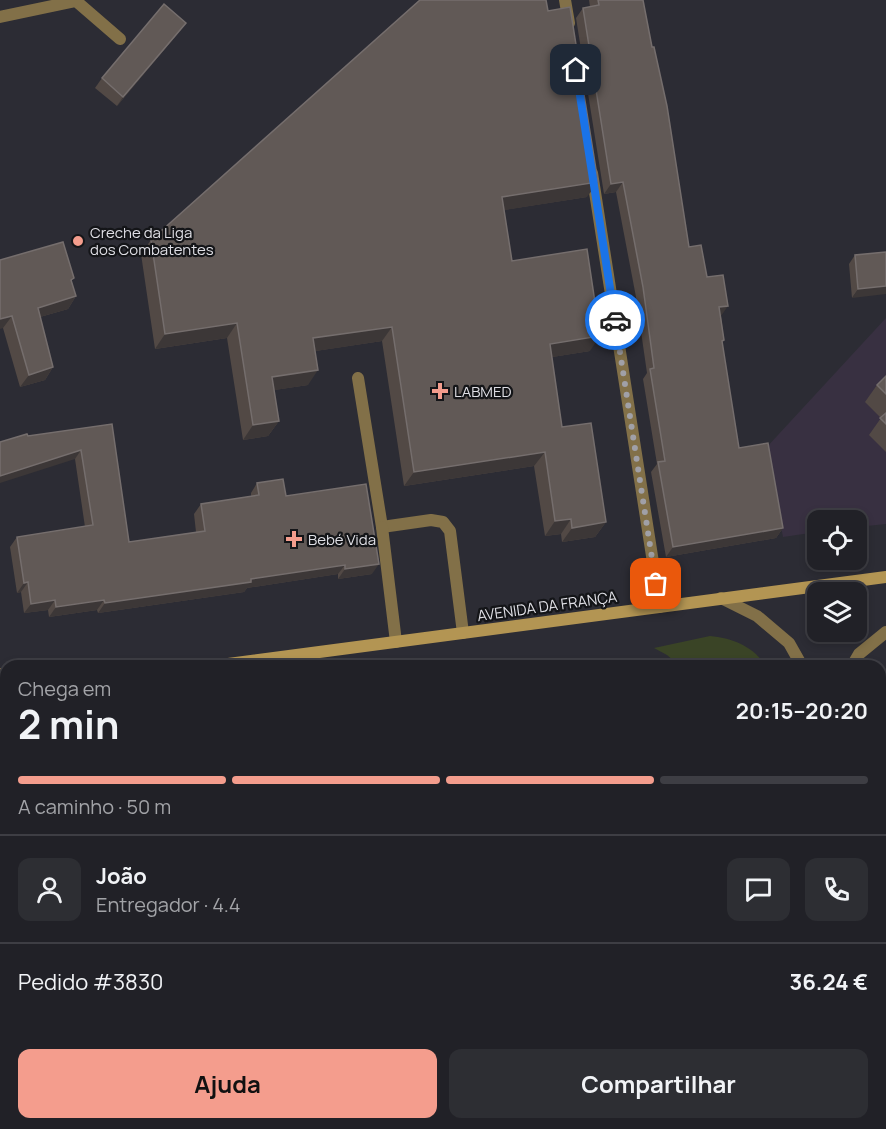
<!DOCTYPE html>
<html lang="pt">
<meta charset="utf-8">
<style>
:root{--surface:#212127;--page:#2d2e33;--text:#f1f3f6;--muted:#a2a3a7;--line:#3e3e44;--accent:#f49d8d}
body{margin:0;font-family:Manrope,sans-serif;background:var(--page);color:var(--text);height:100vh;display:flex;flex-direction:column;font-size:22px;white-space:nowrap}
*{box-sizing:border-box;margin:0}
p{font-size:20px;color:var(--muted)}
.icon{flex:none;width:33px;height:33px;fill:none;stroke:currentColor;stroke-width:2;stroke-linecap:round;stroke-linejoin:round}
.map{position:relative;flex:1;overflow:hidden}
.panel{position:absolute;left:0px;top:660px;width:886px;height:470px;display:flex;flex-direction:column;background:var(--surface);border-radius:18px 18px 0 0;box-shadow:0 3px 9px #0003,0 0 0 2px var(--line)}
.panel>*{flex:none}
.controls{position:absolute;left:807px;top:510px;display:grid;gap:12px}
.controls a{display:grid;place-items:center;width:60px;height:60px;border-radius:12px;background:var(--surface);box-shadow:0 3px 9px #0003,0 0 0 2px var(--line);font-size:30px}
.pin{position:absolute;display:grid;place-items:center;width:51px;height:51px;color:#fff;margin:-26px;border-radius:12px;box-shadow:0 3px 9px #0006}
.courier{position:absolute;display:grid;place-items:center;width:60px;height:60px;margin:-30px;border:4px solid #1a73e8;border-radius:50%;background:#fff;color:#222;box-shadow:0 2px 8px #0007}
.summary em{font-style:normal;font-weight:700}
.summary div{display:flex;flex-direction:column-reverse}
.summary{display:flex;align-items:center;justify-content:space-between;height:102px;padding:0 18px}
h1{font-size:39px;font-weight:700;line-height:45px}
.bar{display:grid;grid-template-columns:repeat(4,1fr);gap:9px 6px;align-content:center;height:72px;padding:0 18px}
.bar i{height:8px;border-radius:4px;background:var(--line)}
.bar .active{background:var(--accent)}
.bar p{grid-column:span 4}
.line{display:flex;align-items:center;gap:15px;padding:0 18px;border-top:2px solid var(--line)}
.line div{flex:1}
.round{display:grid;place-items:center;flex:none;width:63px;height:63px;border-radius:12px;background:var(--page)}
.action{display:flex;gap:12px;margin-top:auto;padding:12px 18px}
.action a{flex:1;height:69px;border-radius:12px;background:var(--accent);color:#111;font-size:24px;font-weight:700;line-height:69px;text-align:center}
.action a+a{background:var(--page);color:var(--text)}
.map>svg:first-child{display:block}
</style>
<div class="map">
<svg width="886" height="1129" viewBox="0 0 886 1129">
<rect width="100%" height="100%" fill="#2c2c34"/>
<path fill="#383041" d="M886 318V524L857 527 856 520H818L817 532 783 537 766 448Z"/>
<path fill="#3a4426" d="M710 636C732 638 753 646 766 666H680L667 655 654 648Z"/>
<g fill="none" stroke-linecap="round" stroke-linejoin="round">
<g stroke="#827048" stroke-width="12">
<path d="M0 17 76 1 120 39"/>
<path d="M358 378 382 527 431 520 443 522 450 531 463 633"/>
<path d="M382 527 396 642"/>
</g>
<g stroke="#827048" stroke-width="12">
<path d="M565 0 569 23"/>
<path d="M592 173 660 607"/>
<path d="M721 598 757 616 789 643 802 666"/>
<path d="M852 666 859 654 886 632"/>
<path d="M880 818 886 829"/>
<path d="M559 1129 563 1124"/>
</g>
<g stroke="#b39553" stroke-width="12">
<path d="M213 666 886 577"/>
<path d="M0 674 6 692"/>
<path d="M131 1124 133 1129"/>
</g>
</g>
<g fill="#524945">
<path d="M589 0H643L689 247 707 277 721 316 724 340 722 343 739 448 783 528 776 538 666 557 651 472 657 464 643 379 647 373 636 297 616 192 604 194 576 18 583 8 590 7Z"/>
<path d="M548 11 587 197 504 210 512 261 590 351 552 357 562 427 606 522 595 537 562 542 561 534 545 536 534 466 404 486 382 341 315 351 308 385 274 390 279 421 268 436 243 440 227 338 155 349 141 254 151 240Z"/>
<path d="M179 32 117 106 95 88 102 78Z"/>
<path d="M886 252 852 298 849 264 855 255Z"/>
<path d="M0 260 76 296 68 309 40 317 53 367 45 380 20 387 3 328Z"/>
<path d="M886 376V452L869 435 881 418 865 402 877 385Z"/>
<path d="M112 424 129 542 196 532 194 514 201 504 251 496V493L257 483 286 496 372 574 338 579V574L247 588 244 592 98 613 97 610 49 617 48 610 24 613 21 592 17 593 10 547 17 537 85 527 75 459 28 436Z"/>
<path d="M6 866V1047L0 1032V868Z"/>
<path d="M37 1124H103L105 1129H39Z"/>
<path d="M191 1124H257L253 1129H192Z"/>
<path d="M424 1124H454L436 1129H433Z"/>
<path d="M709 1124H766L770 1129H705Z"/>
</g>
<g fill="#3c3737">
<path d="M186 23 179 32 117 106 123 97Z"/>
<path d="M598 182 587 197 492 212 502 197Z"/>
<path d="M623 182 616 192 604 194 611 184Z"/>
<path d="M886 286V294L852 298 858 289Z"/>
<path d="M76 296 68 309 29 320 38 308Z"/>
<path d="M728 306 721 316 719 307Z"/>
<path d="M12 316 3 328 0 329V319Z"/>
<path d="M237 323 227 338 155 349 165 334Z"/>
<path d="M392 327 382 341 303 353 313 338Z"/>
<path d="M600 336 590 351 540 359 550 344Z"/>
<path d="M53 367 45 380 20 387 29 375Z"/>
<path d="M318 370 308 385 262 392 272 377Z"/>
<path d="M279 421 268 436 243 440 253 425Z"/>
<path d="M81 450 75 459 0 483V476Z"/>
<path d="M545 452 534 466 404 486 414 472Z"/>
<path d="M571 519 561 534 545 536 555 521Z"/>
<path d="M606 522 595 537 562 542 572 528Z"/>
<path d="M783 528 776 538 666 557 673 547Z"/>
<path d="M379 564 372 574 338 579 345 569Z"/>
<path d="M345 565 338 574 247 588 244 592 98 613 105 603 251 579Z"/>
<path d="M28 582 21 592 17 593 24 583Z"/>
<path d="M55 600 48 610 24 613 31 604Z"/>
<path d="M104 600 97 610 49 617 56 607Z"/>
<path d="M6 810V821L0 823V812Z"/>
<path d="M257 1124 253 1129H240Z"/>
<path d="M438 1124H454L435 1129Z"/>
</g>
<g fill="#615956" stroke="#756e6d" stroke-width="1.5">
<path d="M420 0H546L548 11 570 7 598 182 502 197 512 261 587 249 600 336 550 344 562 427 591 423 606 522 572 528 571 519 555 521 545 452 414 472 392 327 313 338 318 370 272 377 279 421 253 425 237 323 165 334 151 240Z"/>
<path d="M598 0H643L652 47H654L667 106 689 247 701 245 707 277 723 275 728 306 719 307 724 340 722 341 739 448 768 443 783 528 673 547 658 462 665 461 650 369 654 368 643 287 623 182 611 184 583 8 599 5Z"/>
<path d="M164 4 186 23 123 97 102 78Z"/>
<path d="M63 242 74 278 71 280 76 296 38 308 53 367 29 375 12 316 0 319V260Z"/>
<path d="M886 252V286L858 289 855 255Z"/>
<path d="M886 376V394L877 385Z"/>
<path d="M886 413V424L880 418Z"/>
<path d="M112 424 129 542 205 531 201 504 259 495 257 483 283 479 286 496 366 484 379 564 345 569V565L251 579V582L105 603 104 600 56 607 55 600 31 604 28 582 24 583 17 537 93 525 81 450 0 476V442L27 434 28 436Z"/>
<path d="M0 742 6 766V810L0 812Z"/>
<path d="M6 866V1013L0 998V868Z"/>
<path d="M50 1124H103L105 1129H44L51 1126Z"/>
<path d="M200 1124H257L240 1129H202Z"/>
<path d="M455 1124H501L497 1129H451Z"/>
<rect x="712" y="1124" width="58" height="5"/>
</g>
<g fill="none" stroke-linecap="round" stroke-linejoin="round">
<path stroke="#a0a0a7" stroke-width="6" stroke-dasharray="0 10.8" d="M615 320 656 584"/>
<path stroke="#1a73e8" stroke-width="8" d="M576 70 615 320"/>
</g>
<g fill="#f49d8d" stroke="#141518" stroke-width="2">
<circle cx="78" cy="241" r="6"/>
<path d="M437 382h6v6h6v6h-6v6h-6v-6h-6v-6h6z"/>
<path d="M291 530h6v6h6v6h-6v6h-6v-6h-6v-6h6z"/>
</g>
<g text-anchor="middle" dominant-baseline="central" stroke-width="4.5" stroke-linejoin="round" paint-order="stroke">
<g font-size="15" fill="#dfdfe5" stroke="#141518" text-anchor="start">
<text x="90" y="232">Creche da Liga<tspan x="90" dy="17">dos Combatentes</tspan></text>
<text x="454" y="391">LABMED</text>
<text x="308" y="539">Bebé Vida</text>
</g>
<g font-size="15" fill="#dfdfe5" stroke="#141518">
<text transform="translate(547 606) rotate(-8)">AVENIDA DA FRANÇA</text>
</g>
</g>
</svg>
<div class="controls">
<a><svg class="icon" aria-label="locate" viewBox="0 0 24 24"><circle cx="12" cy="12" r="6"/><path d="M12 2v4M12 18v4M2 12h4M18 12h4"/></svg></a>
<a><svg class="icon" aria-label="layers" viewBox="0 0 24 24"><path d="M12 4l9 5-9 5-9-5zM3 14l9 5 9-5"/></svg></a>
</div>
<div class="pin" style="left:656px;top:584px;background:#ea580c"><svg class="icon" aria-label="bag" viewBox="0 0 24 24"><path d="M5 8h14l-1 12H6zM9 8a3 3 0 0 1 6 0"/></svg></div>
<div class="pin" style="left:576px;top:70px;background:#1f2937"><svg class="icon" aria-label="home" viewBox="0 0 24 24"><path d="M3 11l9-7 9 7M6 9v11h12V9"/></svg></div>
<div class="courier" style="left:615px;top:320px"><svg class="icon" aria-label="car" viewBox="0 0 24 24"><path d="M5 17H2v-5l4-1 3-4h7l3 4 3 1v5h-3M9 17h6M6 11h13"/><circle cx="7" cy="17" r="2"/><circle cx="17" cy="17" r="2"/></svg></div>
<section class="panel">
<div class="summary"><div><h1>2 min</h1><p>Chega em</p></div><em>20:15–20:20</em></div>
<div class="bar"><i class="active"></i><i class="active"></i><i class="active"></i><i></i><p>A caminho · 50 m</p></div>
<div class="line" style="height:108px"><a class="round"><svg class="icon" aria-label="person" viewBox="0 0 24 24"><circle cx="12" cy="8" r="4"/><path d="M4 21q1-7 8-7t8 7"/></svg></a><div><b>João</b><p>Entregador · 4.4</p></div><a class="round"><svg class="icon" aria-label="chat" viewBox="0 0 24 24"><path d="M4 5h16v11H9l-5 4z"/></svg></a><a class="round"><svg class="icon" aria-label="phone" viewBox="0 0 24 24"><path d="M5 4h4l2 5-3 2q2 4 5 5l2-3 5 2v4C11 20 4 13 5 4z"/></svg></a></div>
<div class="line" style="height:78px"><div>Pedido #3830</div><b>36.24 €</b></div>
<div class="action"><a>Ajuda</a><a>Compartilhar</a></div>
</section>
</div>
